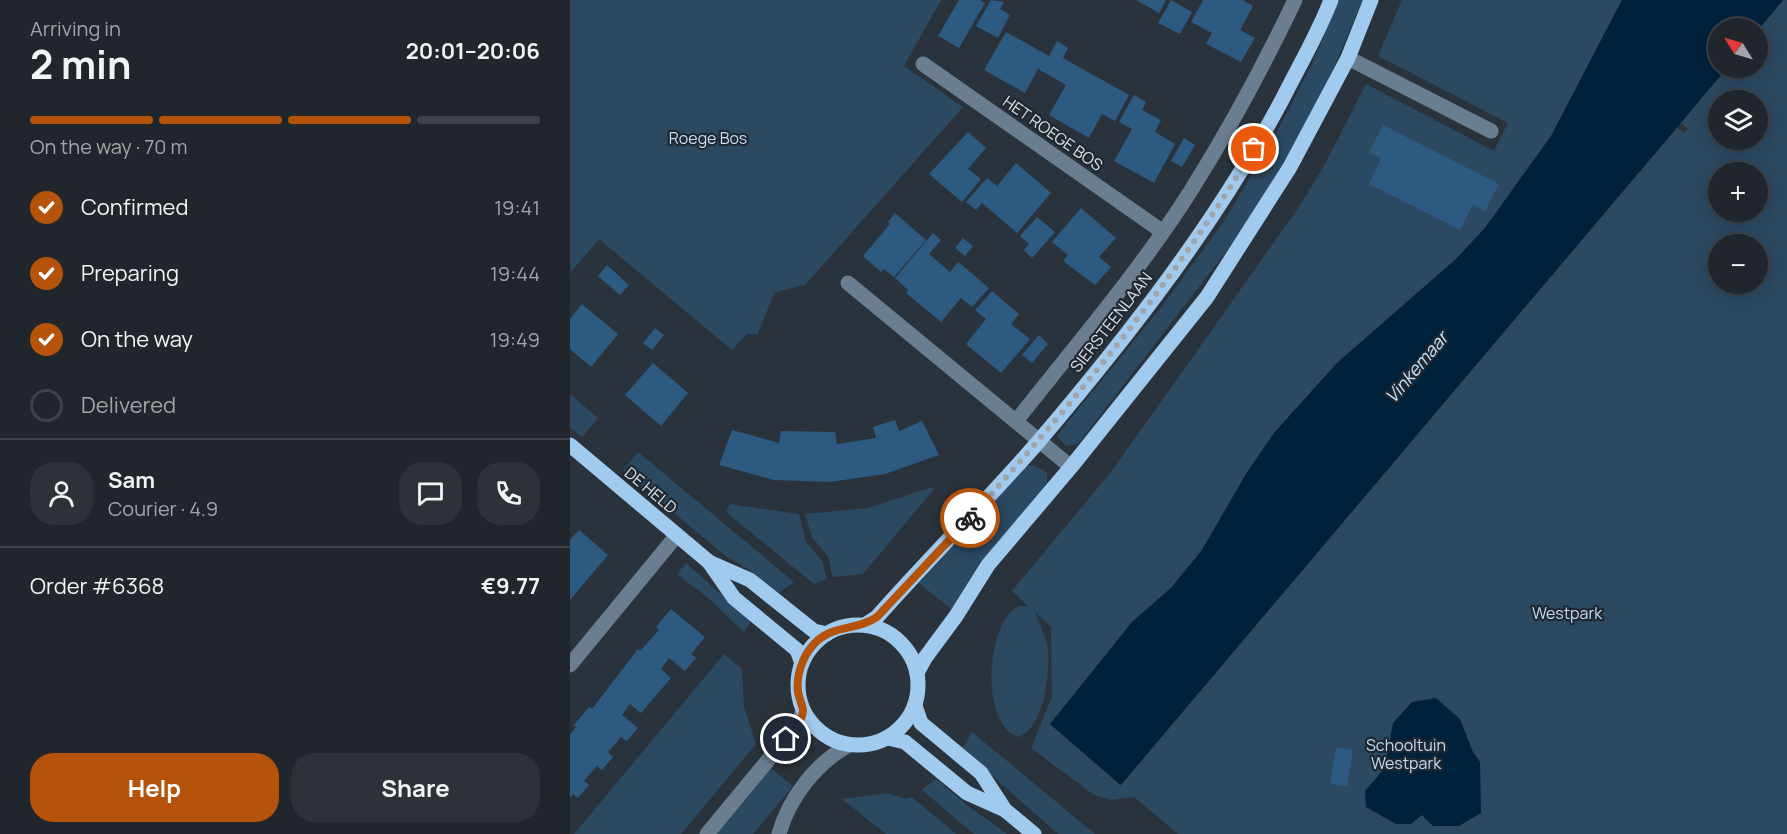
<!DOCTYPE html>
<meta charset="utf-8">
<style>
:root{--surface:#20262c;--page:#2d3238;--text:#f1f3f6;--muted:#a2a5a9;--line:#3d4348;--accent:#b45309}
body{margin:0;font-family:Manrope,sans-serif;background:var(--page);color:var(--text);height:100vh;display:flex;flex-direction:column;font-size:22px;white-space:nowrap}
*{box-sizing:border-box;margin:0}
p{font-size:20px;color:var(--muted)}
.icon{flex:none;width:33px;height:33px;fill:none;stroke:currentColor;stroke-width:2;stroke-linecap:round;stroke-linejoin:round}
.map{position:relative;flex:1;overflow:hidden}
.side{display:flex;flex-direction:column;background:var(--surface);width:570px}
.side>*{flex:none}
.needle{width:39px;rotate:307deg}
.fabs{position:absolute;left:1138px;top:18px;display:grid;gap:12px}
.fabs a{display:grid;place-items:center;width:60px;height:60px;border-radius:50%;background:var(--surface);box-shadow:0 3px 15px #0003,0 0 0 2px var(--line);font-size:30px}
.pin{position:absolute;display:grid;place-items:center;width:51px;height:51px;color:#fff;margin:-26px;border:3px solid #fff;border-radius:50%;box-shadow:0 2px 6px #0007}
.courier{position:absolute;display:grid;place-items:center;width:60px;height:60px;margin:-30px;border:4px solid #b45309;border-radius:50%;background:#fff;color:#222;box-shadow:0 2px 8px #0007}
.head em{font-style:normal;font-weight:700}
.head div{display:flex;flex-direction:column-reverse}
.head{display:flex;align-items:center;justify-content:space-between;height:102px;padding:0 30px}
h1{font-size:39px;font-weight:700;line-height:45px}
.bar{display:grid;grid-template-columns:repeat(4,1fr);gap:9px 6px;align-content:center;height:72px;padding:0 30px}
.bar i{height:8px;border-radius:4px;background:var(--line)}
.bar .current{background:var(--accent)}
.bar p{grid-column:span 4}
.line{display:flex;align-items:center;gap:15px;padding:0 30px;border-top:2px solid var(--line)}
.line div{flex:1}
.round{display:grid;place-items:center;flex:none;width:63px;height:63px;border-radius:24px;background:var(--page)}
ol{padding:0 30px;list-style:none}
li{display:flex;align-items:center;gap:18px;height:66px}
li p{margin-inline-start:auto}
li .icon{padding:6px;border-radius:50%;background:var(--accent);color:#fff;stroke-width:4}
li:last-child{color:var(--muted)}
li i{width:33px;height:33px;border:3px solid var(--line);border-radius:50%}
.button{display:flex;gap:12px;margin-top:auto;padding:12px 30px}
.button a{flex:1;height:69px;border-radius:24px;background:var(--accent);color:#fff;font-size:24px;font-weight:700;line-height:69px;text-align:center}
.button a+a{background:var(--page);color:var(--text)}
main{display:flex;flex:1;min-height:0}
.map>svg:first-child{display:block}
</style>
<main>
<section class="side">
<div class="head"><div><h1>2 min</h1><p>Arriving in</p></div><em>20:01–20:06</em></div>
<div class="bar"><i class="current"></i><i class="current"></i><i class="current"></i><i></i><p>On the way · 70 m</p></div>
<ol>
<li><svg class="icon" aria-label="check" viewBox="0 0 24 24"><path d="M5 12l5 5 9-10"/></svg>Confirmed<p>19:41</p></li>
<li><svg class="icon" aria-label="check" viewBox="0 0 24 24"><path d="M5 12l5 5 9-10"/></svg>Preparing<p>19:44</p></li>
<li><svg class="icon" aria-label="check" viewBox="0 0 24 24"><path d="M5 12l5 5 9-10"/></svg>On the way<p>19:49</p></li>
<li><i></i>Delivered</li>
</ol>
<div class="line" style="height:108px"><a class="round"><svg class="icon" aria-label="person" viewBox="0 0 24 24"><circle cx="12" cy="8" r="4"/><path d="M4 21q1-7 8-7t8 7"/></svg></a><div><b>Sam</b><p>Courier · 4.9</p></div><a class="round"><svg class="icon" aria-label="chat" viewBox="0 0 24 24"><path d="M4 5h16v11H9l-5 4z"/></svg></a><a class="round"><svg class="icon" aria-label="phone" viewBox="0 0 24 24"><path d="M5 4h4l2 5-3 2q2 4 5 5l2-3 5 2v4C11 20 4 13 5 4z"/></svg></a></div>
<div class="line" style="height:78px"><div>Order #6368</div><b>€9.77</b></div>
<div class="button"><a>Help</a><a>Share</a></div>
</section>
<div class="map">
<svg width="1217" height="834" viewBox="0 0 1217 834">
<rect width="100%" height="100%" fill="#2a333b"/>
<g fill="#2c4962" fill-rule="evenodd">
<path d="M0 0H371L334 66 393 107 235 285 205 292 187 335 177 334 162 350 29 239 0 273Z"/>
<path d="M769 0H793L761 74 723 147 672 231 508 444 496 446 487 436 492 429 590 309 654 221 705 136 742 64Z"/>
<path d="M832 0H1052L981 136 915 228 886 259 767 363 704 433 676 474 632 550 601 588 562 622 481 725 550 785 1107 128 1114 133 1118 129 1111 123 1157 68H1188V30L1213 0H1217V834H608L564 797 541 800 524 795 461 748 482 697 481 627 465 612C469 624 477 636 478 651 480 675 474 729 448 737 403 720 421 594 459 607L442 591 541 472 727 210 754 166 796 84 924 151 938 123 808 56ZM1149 100H1188V140H1149ZM1149 172H1188V212H1149ZM1149 244H1188V284H1149Z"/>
<path d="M0 394 28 418 12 437 0 427Z"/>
<path d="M68 452 224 582 209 593 180 570 156 556 53 471Z"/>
<path d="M464 465 477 473V484L410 563 381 609 349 583 457 466Z"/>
<path d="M362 487 364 489 293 574 263 577 258 556 242 537 235 514 298 508Z"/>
<path d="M160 504 229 514 236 542 252 561 257 579 244 584 156 512Z"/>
<path d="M116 563 181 621 174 632 137 597 107 574Z"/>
<path d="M154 654 172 669 174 707 186 744 111 834H4Z"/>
<path d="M402 732 525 834H488L392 749Z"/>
<path d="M200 768 223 786 183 834H145Z"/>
<path d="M366 779 398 806 437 834H404L352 790Z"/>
<path d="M317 793 336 799 342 797 386 834H316L272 799Z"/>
</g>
<g fill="#00213c">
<path d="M1052 0H1213L1188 30 1149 28V68H1157L551 785 480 724 562 622 601 588 632 550 676 474 704 433 767 363 886 259 915 228 981 136Z"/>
<path d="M866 698 890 719 903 752 910 762 911 813 889 826H863L852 815 841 824H826L796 807 795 791 815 768 823 723 842 702Z"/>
</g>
<g fill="#2c5a80">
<path d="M389 0H410L415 3 389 48 368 36Z"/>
<path d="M421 0 434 2 430 9 440 15 428 38 406 26Z"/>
<path d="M566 0H596L589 13Z"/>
<path d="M601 0 622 12 610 34 588 23Z"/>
<path d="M633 0H673L683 6 670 30 685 38 671 62 636 44 642 33 621 22Z"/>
<path d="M436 32 479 56 487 41 498 48 493 58 559 95 545 121 532 114 519 138 479 115 496 85 468 69 455 93 414 70Z"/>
<path d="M564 95 576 102 572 110 591 120 585 132 605 144 584 183 544 161 562 129 549 122Z"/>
<path d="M813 125 929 184 915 211 903 205 890 230 799 184 811 158 799 152Z"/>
<path d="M398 132 416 148 398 169 411 179 392 202 359 174Z"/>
<path d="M614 138 625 145 612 167 601 161Z"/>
<path d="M446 163 481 193 447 233 412 203 406 210 396 202 417 178 427 186Z"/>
<path d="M511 208 546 238 529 257 541 267 525 285 493 261 498 255 482 242Z"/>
<path d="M325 213 356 240 324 277 314 269 311 272 293 256 320 224 318 222Z"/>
<path d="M467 217 485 232 462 258 454 250 459 244 450 236Z"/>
<path d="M363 233 371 240 359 254 380 272 388 262 419 288 402 307 391 298 371 322 336 293 338 290 325 278Z"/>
<path d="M393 238 403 246 395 256 385 248Z"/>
<path d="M37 265 59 285 50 295 28 276Z"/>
<path d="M422 291 449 314 441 324 460 339 431 373 396 344 416 319 405 310Z"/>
<path d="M12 304 48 334 21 367 0 349V319Z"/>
<path d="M85 328 94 335 82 350 73 343Z"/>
<path d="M469 335 478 344 462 363 452 355Z"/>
<path d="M83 363 118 393 91 426 55 395Z"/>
<path d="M325 420 329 431 352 421 369 455 315 474 260 482 204 480 149 465 162 430 209 443 211 431 265 432 267 444 306 438 303 427Z"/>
<path d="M9 530 38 555 0 600V540Z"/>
<path d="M101 609 135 637 121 654 126 658 115 671 99 658 91 669 101 678 71 713 60 704 52 715 68 728 57 741 51 737 38 752 43 757 32 770 27 766 14 781 19 785 8 798 3 794 0 798V735L6 727 4 725 19 707 22 709 68 649 70 651 89 630 86 627Z"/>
<path d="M766 747 783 750 777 787 760 784Z"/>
</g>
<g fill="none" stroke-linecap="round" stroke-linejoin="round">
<g stroke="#6a7e90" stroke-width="15">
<path d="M778 58 921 131"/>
<path d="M353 64 593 232"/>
<path d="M278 283 501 467"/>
<path d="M447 420C506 345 569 272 620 192 659 130 694 65 725 0"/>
<path d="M0 665 107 535"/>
<path d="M137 834 228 724 233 710"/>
<path d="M209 834C219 798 246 763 279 745"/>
</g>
<g stroke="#a1caef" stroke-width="15">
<path d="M0 445 139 562 180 580 244 631 257 634"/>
<path d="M139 562 164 598 227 650 232 663"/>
<circle cx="288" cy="685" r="60"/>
<path d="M295 625 307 617C360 557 417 501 469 441 560 334 647 222 713 98 729 66 748 34 761 0"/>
<path d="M347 673 355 658 386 616 418 565 501 467 637 297 720 167 778 58 801 0"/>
<path d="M345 706 351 723 411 773 435 810"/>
<path d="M318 738 335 742 397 793 435 810 464 834"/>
</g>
</g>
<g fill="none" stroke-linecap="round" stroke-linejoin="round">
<path stroke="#9ea5ab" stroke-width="6" stroke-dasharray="0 10.8" d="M400 518C504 402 604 282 684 149"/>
<path stroke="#b45309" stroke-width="8" d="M216 739C222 731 232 722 233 711 233 706 229 698 228 692 226 676 232 657 244 644 262 624 287 631 307 617L400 518"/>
</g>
<g text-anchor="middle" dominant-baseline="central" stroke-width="4.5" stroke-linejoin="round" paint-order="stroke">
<g font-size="16" fill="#dce2e7" stroke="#202931">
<text transform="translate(483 133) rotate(35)">HET ROEGE BOS</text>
<text transform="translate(541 322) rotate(-52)">SIERSTEENLAAN</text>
<text transform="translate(81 490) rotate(40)">DE HELD</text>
</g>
<g font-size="16" fill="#c2ddf5" stroke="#202931">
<text x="138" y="138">Roege Bos</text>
<text x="997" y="613">Westpark</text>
<text x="836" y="745">Schooltuin<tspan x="836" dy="18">Westpark</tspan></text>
</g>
<g font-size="18" font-style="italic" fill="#c8e4fc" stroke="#202931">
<text transform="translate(846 367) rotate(-50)">Vinkemaar</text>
</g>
</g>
</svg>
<div class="fabs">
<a><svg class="needle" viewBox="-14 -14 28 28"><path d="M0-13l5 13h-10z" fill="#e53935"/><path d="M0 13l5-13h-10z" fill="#a2a5a9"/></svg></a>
<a><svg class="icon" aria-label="layers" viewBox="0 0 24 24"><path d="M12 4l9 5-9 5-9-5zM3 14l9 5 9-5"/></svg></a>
<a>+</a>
<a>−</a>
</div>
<div class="pin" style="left:684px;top:149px;background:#ea580c"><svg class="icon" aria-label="bag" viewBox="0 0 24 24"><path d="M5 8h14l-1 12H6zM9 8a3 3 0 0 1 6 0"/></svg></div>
<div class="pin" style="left:216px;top:739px;background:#1f2937"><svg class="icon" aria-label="home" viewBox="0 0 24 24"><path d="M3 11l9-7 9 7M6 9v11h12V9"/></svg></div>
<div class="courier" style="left:400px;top:518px"><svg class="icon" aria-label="bike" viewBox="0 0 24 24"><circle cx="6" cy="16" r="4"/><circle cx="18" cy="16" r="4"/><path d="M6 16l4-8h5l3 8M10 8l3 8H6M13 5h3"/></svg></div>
</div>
</main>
